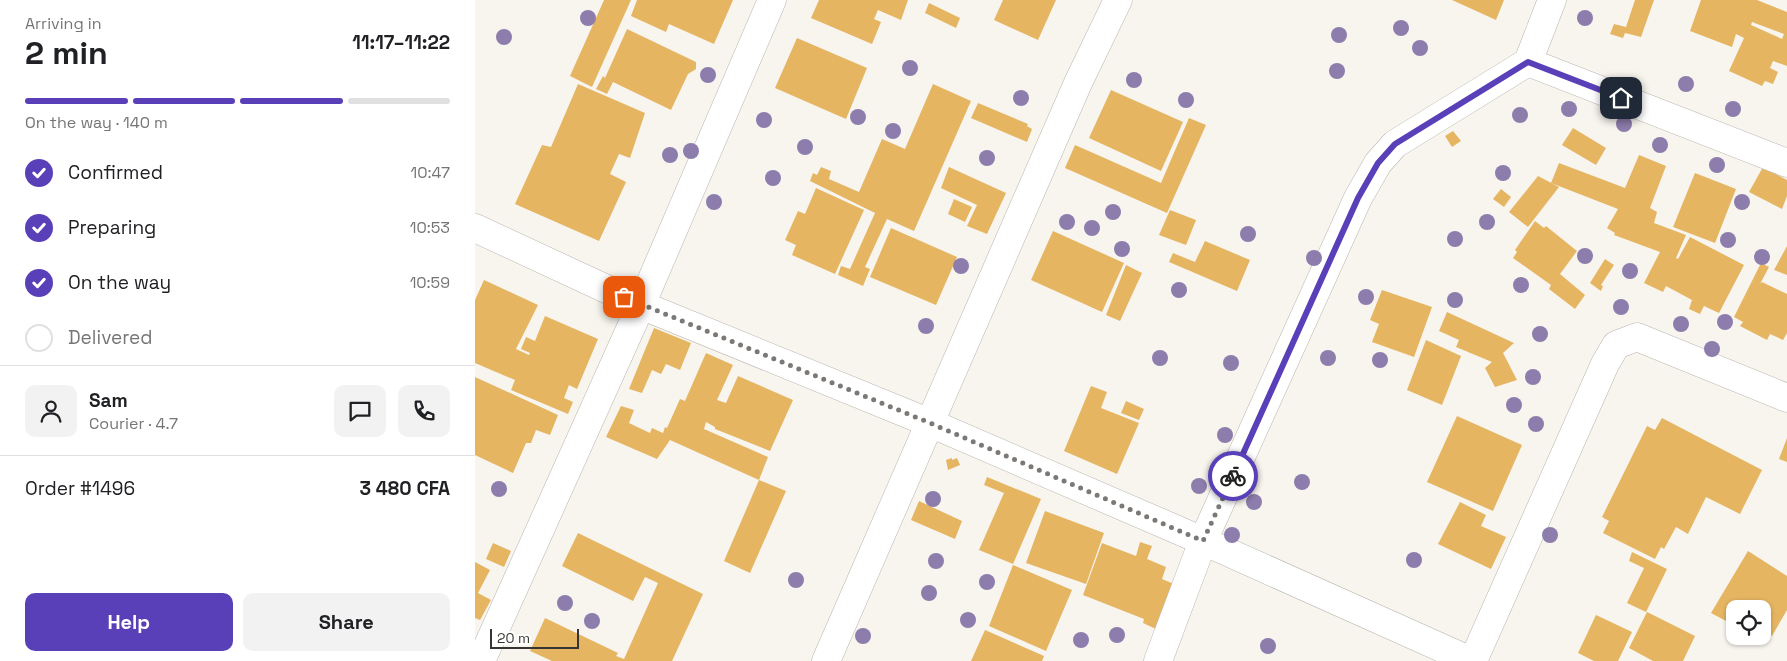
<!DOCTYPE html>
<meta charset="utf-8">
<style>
:root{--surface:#fff;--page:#f2f2f2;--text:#202124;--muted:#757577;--line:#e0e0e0;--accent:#5a40b8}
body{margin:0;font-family:"Space Grotesk",sans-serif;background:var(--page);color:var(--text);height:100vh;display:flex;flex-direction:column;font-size:19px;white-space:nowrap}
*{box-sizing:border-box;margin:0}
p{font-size:16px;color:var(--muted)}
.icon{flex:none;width:28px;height:28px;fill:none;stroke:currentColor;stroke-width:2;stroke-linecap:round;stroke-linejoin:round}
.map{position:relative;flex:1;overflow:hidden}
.panel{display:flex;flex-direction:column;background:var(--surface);width:475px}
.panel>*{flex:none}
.tools{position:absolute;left:1251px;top:600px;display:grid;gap:10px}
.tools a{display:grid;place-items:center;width:45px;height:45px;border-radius:10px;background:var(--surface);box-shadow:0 1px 4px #0004;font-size:25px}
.scale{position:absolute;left:15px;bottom:12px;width:89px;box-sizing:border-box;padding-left:5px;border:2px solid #373533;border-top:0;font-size:14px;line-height:18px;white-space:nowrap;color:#373533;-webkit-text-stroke:4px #fff;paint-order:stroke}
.pin{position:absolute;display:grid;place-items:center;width:42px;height:42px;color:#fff;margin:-21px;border-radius:10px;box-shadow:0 2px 8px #0006}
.courier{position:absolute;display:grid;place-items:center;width:50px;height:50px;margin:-25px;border:4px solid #5a40b8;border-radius:50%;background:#fff;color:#222;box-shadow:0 1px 6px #0007}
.head em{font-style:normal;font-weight:700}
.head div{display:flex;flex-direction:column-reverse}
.head{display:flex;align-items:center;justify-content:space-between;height:85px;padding:0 25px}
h1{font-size:32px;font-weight:700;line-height:38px}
.bar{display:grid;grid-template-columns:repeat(4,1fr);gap:8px 5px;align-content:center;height:60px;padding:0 25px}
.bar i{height:6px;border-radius:4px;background:var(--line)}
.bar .current{background:var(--accent)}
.bar p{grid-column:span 4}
.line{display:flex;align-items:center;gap:12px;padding:0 25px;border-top:1px solid var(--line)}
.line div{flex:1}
.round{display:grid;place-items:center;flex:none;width:52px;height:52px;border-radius:10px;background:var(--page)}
ol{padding:0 25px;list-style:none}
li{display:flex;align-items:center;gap:15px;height:55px}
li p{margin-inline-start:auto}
li .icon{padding:5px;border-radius:50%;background:var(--accent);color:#fff;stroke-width:4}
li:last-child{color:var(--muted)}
li i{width:28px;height:28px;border:2px solid var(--line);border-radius:50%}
.cta{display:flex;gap:10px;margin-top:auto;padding:10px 25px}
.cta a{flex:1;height:58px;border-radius:10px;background:var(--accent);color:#fff;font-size:20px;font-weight:700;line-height:58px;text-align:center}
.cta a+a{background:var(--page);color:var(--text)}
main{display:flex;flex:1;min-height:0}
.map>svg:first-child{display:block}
</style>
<main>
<section class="panel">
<div class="head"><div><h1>2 min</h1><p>Arriving in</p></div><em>11:17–11:22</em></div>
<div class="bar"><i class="current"></i><i class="current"></i><i class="current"></i><i></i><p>On the way · 140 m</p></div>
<ol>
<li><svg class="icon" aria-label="check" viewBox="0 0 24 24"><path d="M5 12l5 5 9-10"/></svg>Confirmed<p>10:47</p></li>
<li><svg class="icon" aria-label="check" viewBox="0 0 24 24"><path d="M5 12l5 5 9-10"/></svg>Preparing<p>10:53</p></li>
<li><svg class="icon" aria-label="check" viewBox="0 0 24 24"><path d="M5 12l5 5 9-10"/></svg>On the way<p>10:59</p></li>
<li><i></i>Delivered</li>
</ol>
<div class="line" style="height:90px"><a class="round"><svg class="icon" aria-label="person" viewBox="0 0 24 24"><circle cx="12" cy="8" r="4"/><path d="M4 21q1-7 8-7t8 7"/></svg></a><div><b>Sam</b><p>Courier · 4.7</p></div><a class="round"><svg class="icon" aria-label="chat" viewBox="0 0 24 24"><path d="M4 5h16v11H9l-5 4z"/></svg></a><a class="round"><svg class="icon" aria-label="phone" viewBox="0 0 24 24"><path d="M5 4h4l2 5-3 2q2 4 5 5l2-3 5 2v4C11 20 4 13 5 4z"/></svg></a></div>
<div class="line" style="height:65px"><div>Order #1496</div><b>3 480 CFA</b></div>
<div class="cta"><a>Help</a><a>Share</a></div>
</section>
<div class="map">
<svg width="1312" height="661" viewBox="0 0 1312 661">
<rect width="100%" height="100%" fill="#f8f5ef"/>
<g fill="#e5b562" fill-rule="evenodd">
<path d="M129 0H156L117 87 95 76Z"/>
<path d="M162 0H258L239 44 194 24 191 32 156 16Z"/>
<path d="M344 0H433L426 20 403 10 399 19 406 22 397 44 336 18Z"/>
<path d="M528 0H581L563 40 519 20Z"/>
<path d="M977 0H1029L1021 20Z"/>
<path d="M1160 0H1179L1166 37 1150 33 1148 38 1135 34 1139 24 1151 27Z"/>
<path d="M1226 0H1282L1312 12V66L1298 61 1295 68 1303 72 1298 84 1290 81 1287 86 1254 71 1269 38 1261 34 1257 47 1215 31ZM1277 22 1309 34 1307 39 1276 25Z"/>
<path d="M454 3 485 18 481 28 450 13Z"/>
<path d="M152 29 221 62V69L213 74 196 110 138 82 132 94 121 89 128 76 130 78Z"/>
<path d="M322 38 392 68 371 119 300 88Z"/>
<path d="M103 84 170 113 155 158 144 154 135 174 151 182 124 241 40 204 67 145 76 147Z"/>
<path d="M458 84 496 101 439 231 412 219 390 267 395 269 388 286 363 275 366 266 375 269 400 213 335 181 338 173 342 175 346 167 356 171 354 179 384 192 407 139 430 149Z"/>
<path d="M636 90 708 122 686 171 614 138Z"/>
<path d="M503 103 553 124 552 126 557 129 552 142 496 118Z"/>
<path d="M714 118 731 125 692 213 590 168 600 145 686 183Z"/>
<path d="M1098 128 1131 148 1121 165 1087 145Z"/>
<path d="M978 131 986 141 977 147 970 136Z"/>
<path d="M1164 155 1191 166 1175 208 1182 212 1179 223 1211 235 1201 258 1203 259 1215 237 1269 265 1244 313 1229 306 1225 314 1214 309 1217 300 1191 286 1188 292 1169 283 1185 252 1139 235 1140 233 1132 228 1143 209 1076 183 1084 163 1150 188Z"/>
<path d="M474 167 531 193 512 234 492 226 502 205 466 188Z"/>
<path d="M1288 167 1312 180V196L1307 209 1274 192Z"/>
<path d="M1220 173 1261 189 1240 243 1198 227Z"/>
<path d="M1063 176 1084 187 1053 227 1034 212Z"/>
<path d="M341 188 389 210 360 274 317 255 321 245 310 240 323 211 330 214Z"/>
<path d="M1026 189 1036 197 1029 207 1018 199Z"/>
<path d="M479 199 497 207 490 222 473 214Z"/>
<path d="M695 210 721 220 711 245 684 235Z"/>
<path d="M1060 221 1069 228 1071 226 1102 251 1085 274 1110 295 1100 309 1074 289 1076 285 1038 258 1042 252 1040 250Z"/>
<path d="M416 228 482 257 461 305 395 277Z"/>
<path d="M578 231 649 263 627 312 556 280Z"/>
<path d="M730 241 775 260 762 291 694 262 698 253 720 262Z"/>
<path d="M1312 246V275L1299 270Z"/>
<path d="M1130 259 1139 265 1126 285 1128 286 1126 291 1115 283Z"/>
<path d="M1286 263 1294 267 1285 284 1287 282 1312 294V333L1308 340 1295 334 1292 340 1265 326 1268 322 1259 317Z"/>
<path d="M651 265 667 273 645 321 631 315Z"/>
<path d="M9 280 63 305 41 349 54 355 55 353 46 349 51 337 60 341 70 316 123 339 102 389 94 385 89 398 98 402 93 414 36 390 40 380 0 363V300Z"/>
<path d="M907 290 957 307 939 357 897 342 904 324 895 320Z"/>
<path d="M972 312 1039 343 1028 353 1042 380 1020 387 1010 368 1017 362 981 347 984 340 964 331Z"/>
<path d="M179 328 216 343 205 370 191 364 186 374 177 370 167 393 154 389Z"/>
<path d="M951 340 986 356 967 405 932 390Z"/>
<path d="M231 353 258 365 242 400 251 403 263 376 318 400 295 451 240 429V427L231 422 229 429 293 457 284 480 195 440 182 459 131 437 146 406 159 410 154 423 175 433 177 428 188 433 190 427 192 428 205 399 210 401Z"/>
<path d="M0 377 83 415 75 435 61 430 56 443H51L38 473 0 455Z"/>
<path d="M616 386 632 392 626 408 664 423 642 474 589 451Z"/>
<path d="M651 401 669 409 664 420 646 413Z"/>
<path d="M982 416 1047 445 1018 511 952 482Z"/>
<path d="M1187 418 1287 470 1265 514 1231 497 1213 534 1201 527 1189 549 1186 547 1180 559 1128 533 1134 521 1127 517 1172 426 1180 430Z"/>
<path d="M1312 438V462L1304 459Z"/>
<path d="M477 458V460L482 458 485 465 473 470 471 460Z"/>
<path d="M512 477 566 499 538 564 504 550 529 493 509 485Z"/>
<path d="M284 480 311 491 275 573 249 561Z"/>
<path d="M444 501 487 521 480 539 436 520Z"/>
<path d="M985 502 1011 515 1006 526 1031 537 1016 569 963 544Z"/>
<path d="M570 511 629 533 611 584 551 563Z"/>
<path d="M103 533 228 594 197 661H77L55 651 70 618 143 653 141 656 149 659 183 583 170 577 158 601 87 566Z"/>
<path d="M665 542 677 546 672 559 691 567 687 579 699 584 681 629 668 623 669 619 608 595 627 543 661 556Z"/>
<path d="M18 543 36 551 29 567 11 559Z"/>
<path d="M1273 551 1312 576V610L1297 636 1288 631V609H1260V616L1256 613 1251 621 1236 613Z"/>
<path d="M1157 552 1192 569 1171 612 1152 603 1169 568 1154 561Z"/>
<path d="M0 562 15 570 3 593 16 600 5 620 0 618Z"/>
<path d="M538 565 597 590 571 651 514 626Z"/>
<path d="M1172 612 1220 636 1208 661H1178L1154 648Z"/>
<path d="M1121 615 1157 632 1143 661H1119L1103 653Z"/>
<path d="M510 630 569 656 567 661H496Z"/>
</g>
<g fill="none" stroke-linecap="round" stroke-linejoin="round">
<defs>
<g id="minor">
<path d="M1053 62 1312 163"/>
<path d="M0 228 166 305 455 423 728 541 996 661"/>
<path d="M6 661 166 305 297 0"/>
<path d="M351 661 603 83 643 0"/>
<path d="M683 661 728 541 883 198 903 163 920 144 1053 62 1077 0"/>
<path d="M998 661 1130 364 1141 345 1162 337 1312 398"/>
</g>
</defs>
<use href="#minor" stroke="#b9b5af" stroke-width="29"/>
<use href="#minor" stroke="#fff" stroke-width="28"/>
</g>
<g fill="#8c7dac">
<circle cx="113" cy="18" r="8"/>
<circle cx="1110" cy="18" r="8"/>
<circle cx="926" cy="28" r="8"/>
<circle cx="864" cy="35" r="8"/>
<circle cx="29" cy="37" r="8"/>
<circle cx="945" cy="48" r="8"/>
<circle cx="435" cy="68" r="8"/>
<circle cx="862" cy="71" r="8"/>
<circle cx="233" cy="75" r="8"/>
<circle cx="659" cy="80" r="8"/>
<circle cx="1211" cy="84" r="8"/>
<circle cx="546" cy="98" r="8"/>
<circle cx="711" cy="100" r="8"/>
<circle cx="1094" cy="109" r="8"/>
<circle cx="1258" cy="109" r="8"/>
<circle cx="1045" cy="115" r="8"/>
<circle cx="383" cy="117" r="8"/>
<circle cx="289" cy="120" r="8"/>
<circle cx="1149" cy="124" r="8"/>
<circle cx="418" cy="131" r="8"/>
<circle cx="1185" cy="145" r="8"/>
<circle cx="330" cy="147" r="8"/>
<circle cx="216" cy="151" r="8"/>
<circle cx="195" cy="155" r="8"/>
<circle cx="512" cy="158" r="8"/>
<circle cx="1242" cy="165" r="8"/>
<circle cx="1028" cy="173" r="8"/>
<circle cx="298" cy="178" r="8"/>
<circle cx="239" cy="202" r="8"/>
<circle cx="1267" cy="202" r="8"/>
<circle cx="638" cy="212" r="8"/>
<circle cx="592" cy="222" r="8"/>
<circle cx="1012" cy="222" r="8"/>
<circle cx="617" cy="228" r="8"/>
<circle cx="773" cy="234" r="8"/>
<circle cx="980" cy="239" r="8"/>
<circle cx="1253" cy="240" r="8"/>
<circle cx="647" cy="249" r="8"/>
<circle cx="1110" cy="256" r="8"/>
<circle cx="1287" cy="257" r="8"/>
<circle cx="839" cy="258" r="8"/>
<circle cx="486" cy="266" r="8"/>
<circle cx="1155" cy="271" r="8"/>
<circle cx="1046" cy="285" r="8"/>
<circle cx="704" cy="290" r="8"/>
<circle cx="891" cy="297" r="8"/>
<circle cx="980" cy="300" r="8"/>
<circle cx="1146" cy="307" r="8"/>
<circle cx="1250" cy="322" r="8"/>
<circle cx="1206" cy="324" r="8"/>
<circle cx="451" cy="326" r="8"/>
<circle cx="1065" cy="334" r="8"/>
<circle cx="1237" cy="349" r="8"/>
<circle cx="685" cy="358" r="8"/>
<circle cx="853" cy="358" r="8"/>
<circle cx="905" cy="360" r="8"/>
<circle cx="756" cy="363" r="8"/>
<circle cx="1058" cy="377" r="8"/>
<circle cx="1039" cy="405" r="8"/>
<circle cx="1061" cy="424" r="8"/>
<circle cx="750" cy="435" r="8"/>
<circle cx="827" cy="482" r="8"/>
<circle cx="724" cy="486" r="8"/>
<circle cx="24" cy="489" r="8"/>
<circle cx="458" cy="499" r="8"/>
<circle cx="779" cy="502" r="8"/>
<circle cx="757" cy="535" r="8"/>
<circle cx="1075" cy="535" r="8"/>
<circle cx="939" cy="560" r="8"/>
<circle cx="461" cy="561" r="8"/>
<circle cx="321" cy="580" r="8"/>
<circle cx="512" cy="582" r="8"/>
<circle cx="454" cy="593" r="8"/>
<circle cx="90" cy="603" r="8"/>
<circle cx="493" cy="620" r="8"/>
<circle cx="117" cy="621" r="8"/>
<circle cx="642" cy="635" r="8"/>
<circle cx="388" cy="636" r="8"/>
<circle cx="606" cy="640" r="8"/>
<circle cx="793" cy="646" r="8"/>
</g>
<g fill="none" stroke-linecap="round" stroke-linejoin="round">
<path stroke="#7b7875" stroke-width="5" stroke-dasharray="0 9" d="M149 297 455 423 728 541 758 476"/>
<path stroke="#5a40b8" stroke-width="6" d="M758 476 883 198 903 163 920 144 1053 62 1146 98"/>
</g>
</svg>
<div class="tools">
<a><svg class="icon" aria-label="locate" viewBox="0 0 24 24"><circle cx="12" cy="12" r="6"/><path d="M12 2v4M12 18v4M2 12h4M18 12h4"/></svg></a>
</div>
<div class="scale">20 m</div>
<div class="pin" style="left:149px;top:297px;background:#ea580c"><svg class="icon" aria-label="bag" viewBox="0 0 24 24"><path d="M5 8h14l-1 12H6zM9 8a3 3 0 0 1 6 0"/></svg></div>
<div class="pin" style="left:1146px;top:98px;background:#1f2937"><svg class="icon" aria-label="home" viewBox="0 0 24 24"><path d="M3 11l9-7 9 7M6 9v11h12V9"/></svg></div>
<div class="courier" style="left:758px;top:476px"><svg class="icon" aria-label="bike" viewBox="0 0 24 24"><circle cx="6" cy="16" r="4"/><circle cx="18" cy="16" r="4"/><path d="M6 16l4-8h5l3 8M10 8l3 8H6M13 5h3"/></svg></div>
</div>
</main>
